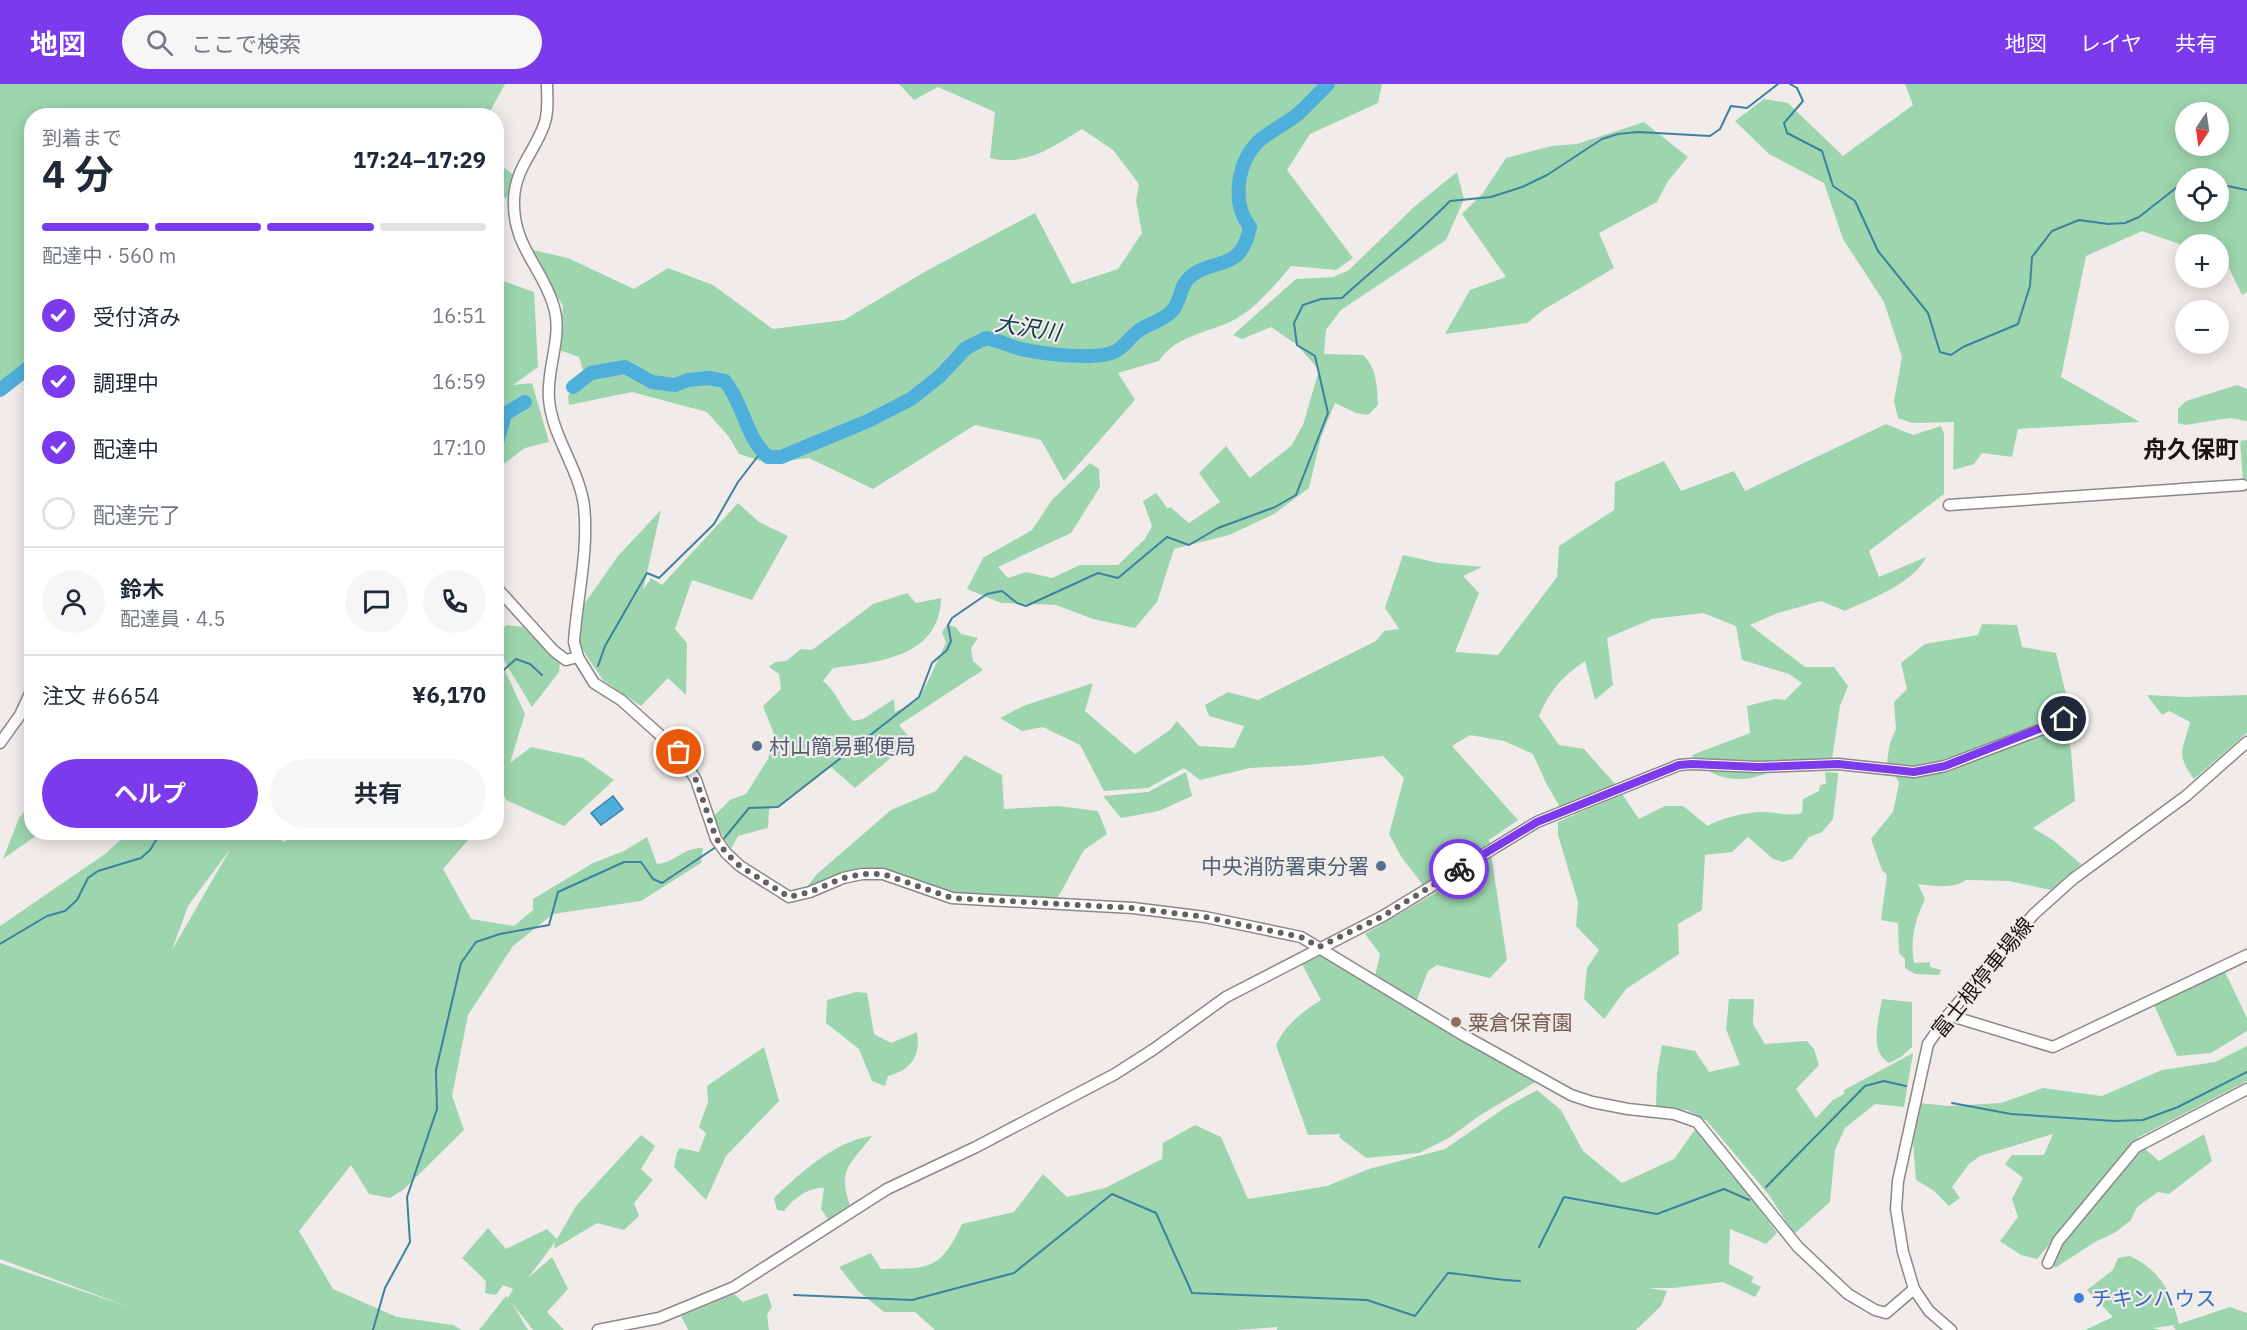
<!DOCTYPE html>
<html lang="ja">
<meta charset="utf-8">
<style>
:root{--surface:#fff;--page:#f6f6f7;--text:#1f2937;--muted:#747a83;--line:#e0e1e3;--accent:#7c3aed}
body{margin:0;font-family:"IBM Plex Sans","Noto Sans JP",sans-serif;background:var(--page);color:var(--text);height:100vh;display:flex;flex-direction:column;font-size:22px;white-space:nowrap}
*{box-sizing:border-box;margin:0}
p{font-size:20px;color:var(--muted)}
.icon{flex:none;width:33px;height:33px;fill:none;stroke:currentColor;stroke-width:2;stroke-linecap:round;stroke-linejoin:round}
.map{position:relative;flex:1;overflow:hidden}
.panel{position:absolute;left:24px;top:24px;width:480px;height:732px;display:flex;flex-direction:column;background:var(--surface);border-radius:24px;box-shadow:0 3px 15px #0003}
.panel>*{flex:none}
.needle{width:39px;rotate:193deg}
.controls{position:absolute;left:2175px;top:18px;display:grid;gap:12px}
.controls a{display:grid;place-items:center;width:54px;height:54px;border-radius:50%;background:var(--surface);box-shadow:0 3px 15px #0003;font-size:30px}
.pin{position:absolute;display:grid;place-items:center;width:51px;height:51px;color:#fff;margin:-26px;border:3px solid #fff;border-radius:50%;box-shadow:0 2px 6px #0007}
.courier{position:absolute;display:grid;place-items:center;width:60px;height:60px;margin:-30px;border:4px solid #7c3aed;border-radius:50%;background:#fff;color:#222;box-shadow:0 2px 8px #0007}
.head em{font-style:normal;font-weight:700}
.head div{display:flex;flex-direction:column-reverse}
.head{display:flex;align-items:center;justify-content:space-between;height:102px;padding:0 18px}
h1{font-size:39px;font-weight:700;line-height:45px}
.bar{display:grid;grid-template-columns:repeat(4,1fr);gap:9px 6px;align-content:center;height:72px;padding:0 18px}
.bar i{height:8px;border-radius:4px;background:var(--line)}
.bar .on{background:var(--accent)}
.bar p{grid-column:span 4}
.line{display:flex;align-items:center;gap:15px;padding:0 18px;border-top:2px solid var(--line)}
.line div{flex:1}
.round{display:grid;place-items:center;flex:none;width:63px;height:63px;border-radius:32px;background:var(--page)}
ol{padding:0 18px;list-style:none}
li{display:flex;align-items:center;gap:18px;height:66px}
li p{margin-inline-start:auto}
li .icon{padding:6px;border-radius:50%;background:var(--accent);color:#fff;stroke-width:4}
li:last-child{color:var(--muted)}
li i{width:33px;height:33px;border:3px solid var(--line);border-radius:50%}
.action{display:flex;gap:12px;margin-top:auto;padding:12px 18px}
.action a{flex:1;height:69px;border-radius:36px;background:var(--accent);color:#fff;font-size:24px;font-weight:700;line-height:69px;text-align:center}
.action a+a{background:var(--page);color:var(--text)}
header{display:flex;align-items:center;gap:36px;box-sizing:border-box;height:84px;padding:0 30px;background:var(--accent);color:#fff}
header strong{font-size:28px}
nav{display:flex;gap:33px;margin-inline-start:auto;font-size:21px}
.search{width:420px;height:54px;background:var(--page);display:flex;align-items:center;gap:15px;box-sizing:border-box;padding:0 21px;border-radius:33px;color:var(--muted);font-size:22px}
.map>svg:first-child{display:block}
</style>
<header>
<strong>地図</strong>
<div class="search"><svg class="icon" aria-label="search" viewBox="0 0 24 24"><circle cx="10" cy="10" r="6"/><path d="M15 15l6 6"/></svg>ここで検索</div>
<nav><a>地図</a><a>レイヤ</a><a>共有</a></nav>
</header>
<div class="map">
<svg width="2247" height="1246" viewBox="0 0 2247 1246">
<rect width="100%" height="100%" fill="#f1ecea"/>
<g fill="#9dd6ae" fill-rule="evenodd">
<path d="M0 0H505L488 31 32 32 31 294 17 296 0 305Z"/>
<path d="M899 0H1382L1378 19 1310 50 1287 86 1353 174 1336 186 1291 182C1274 202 1254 227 1230 238 1205 249 1174 253 1159 277L1118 289 1135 316 1064 397 1041 356 975 341 873 405 809 374 767 379 739 370 729 353 707 328 632 308 569 321 568 312 583 286 579 273 559 266 563 222 529 165 568 174 634 205 668 184 713 201 773 245 844 236 926 187 1035 129 1072 200 1118 185 1142 149 1136 117 1139 100 1113 66 1082 45C1053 63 1025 83 990 74L995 28 938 3 914 16Z"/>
<path d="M1905 0H2247V208L2242 211 2224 174 2219 172 2218 160 2185 162 2142 147 2086 172 2061 293 2140 338 2018 345 2012 373 1982 369 1974 380 1953 386 1954 338 1912 339 1898 334 1894 317 1902 273 1884 218 1843 155 1824 99 1769 70 1735 37 1764 15 1788 19 1843 72 1913 21ZM2186 28H2218V62H2186ZM2186 94H2218V128H2186Z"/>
<path d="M1644 38 1688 73 1668 97 1657 118 1599 149 1614 184 1543 226 1527 239 1445 250 1470 206 1506 193 1462 130 1483 109 1506 74 1552 62 1577 60Z"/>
<path d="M496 78 514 91 507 114 497 112Z"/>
<path d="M1457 88 1464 115 1446 156 1341 226 1326 246 1324 270 1363 271C1377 284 1377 302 1378 321L1368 331 1356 329 1335 319 1321 353 1309 404 1274 430 1229 451 1174 465 1157 518 1135 544 1093 535 1056 521 1001 519 967 505 983 474 1032 446 1052 416 1090 379 1099 385 1100 403 1071 449 998 483 1008 494 1026 488 1052 494 1080 481H1118L1145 455 1152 442 1143 417 1156 409 1168 425 1170 423 1189 439 1220 418 1199 389 1226 362 1250 394 1291 362 1303 341 1319 286 1297 261 1271 243 1242 255 1233 251 1296 195 1333 193 1349 186 1415 122Z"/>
<path d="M497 195 534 208 538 283 513 301 532 299 549 358 525 364 497 385Z"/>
<path d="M2237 301 2247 305V337L2230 334 2185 341 2178 339V325L2186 317Z"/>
<path d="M1886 340 1913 351 1941 342 1944 350V410L1869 467 1879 493 1926 473C1913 500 1872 514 1845 527L1821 517 1778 529 1750 541 1805 583H1834L1848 602 1840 622 1832 675 1782 678 1779 675 1782 680C1755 701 1713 702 1692 671L1750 649 1747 622 1774 615 1785 616 1802 599 1789 590 1742 576 1736 542 1703 529 1652 535 1607 554 1613 601 1595 616 1585 577C1563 591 1549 608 1539 632L1559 661 1584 665 1616 701 1561 725 1546 699 1533 670 1504 657 1470 651 1452 662 1518 736 1489 756 1507 876 1490 894 1437 881 1428 887 1416 918 1375 892 1380 870 1365 850 1466 791 1453 771 1454 781 1423 801 1402 774 1389 750 1404 694 1383 672 1307 681 1250 684 1200 696 1184 684 1148 704 1104 707 1080 661 1043 643 1022 647 1000 634 1023 622 1093 599 1085 627 1135 670 1170 646 1177 637 1199 662 1234 664 1244 642 1209 632 1205 621 1228 608 1258 616 1376 557 1384 547 1399 545 1385 524 1403 471 1439 479 1482 483 1463 492 1479 509 1455 568 1498 571 1557 493 1559 462 1614 426 1615 398 1664 377 1681 407 1734 387 1745 407Z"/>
<path d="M2247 356V395L2243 396 2240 357Z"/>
<path d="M738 419 759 438 788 452 752 516 692 496 675 545 687 559 686 611 668 594 641 622 603 596 580 562V526L618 472 661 426 643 506 651 494 662 501Z"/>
<path d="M907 509 916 519 941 514C940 573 879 578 833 584L823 597C836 607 841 624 853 637L863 635 894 615 895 628C902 624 911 621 917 616 923 611 940 570 946 559L942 548 947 541 956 543 961 550 978 554 971 564 973 577 983 586 899 641 912 656 855 704 830 682 779 722 769 725 768 744 738 752 731 765 712 734 730 716 746 710 768 675 774 650 763 622 781 605 779 590 769 583 775 578 786 577 801 565 812 566 873 520Z"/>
<path d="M1982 540 2017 541 2022 563 2056 569 2070 627 2062 632 2071 666 2075 717 2033 744 2053 756 2081 780 2051 806 2009 797 1966 796C1955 805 1932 802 1918 800L1925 815C1915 837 1910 854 1914 879L1930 878V883L1941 886 1939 891 1915 890 1905 884V875L1899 869 1898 839 1881 836 1887 791 1882 786 1871 755 1893 728 1899 699 1887 677 1890 659 1896 645 1894 618 1907 605 1901 579 1925 560 1978 551Z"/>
<path d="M507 541 523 543 560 579 559 588 532 623 497 565V550Z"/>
<path d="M496 567 525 630 510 679 531 663 583 674 614 696 564 742 506 716 501 704 497 714Z"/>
<path d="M2147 611 2185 613 2247 611V649L2194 695C2175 669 2183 667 2190 638L2169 627 2162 631Z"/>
<path d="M965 671 1002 691 1004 725 1058 722 1098 727 1107 750 1084 766 1057 815 951 810 863 783 806 804 817 790 891 726 936 707Z"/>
<path d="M1186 688 1192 712 1159 727 1121 734 1103 712 1148 708Z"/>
<path d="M1825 688 1838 689V693L1833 735 1822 748 1809 753 1792 775 1783 778 1773 775 1748 753 1732 768 1705 771 1702 826 1678 840 1679 870 1626 905 1604 935 1584 915 1587 884 1599 866 1576 842 1578 818 1558 751V738L1622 710 1639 735 1665 722H1683L1708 742C1720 734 1747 728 1763 728 1777 728 1788 733 1802 729L1803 715 1819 707 1820 701 1826 700Z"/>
<path d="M31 720 32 748 40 749 3 775 19 734Z"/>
<path d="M232 749 233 752V749H268L285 758 291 748 474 749 443 785 471 835 514 842 533 826V815L593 779 624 767 647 753 657 780C674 779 684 763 703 764L701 779 641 817 553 830 513 862 468 931 452 1012 464 1046 403 1106 390 1114 369 1110 351 1081 299 1147 333 1205 397 1233 453 1241 462 1246H0V1179L129 1223 0 1175V842L105 770 124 753 121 749ZM231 764 172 866 188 822Z"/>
<path d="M1322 871 1537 997 1479 1032 1449 1054 1419 1069 1366 1074 1339 1053 1340 1050 1308 1051 1276 961C1286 940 1302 928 1321 916L1302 880Z"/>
<path d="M2225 888 2247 934V947L2211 969 2177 972 2154 921Z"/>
<path d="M856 908 867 909 874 950 891 959 917 948C921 972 911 986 888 992L885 1002 872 997 859 965 826 939 827 916Z"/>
<path d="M1729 915H1754L1753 940 1765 960 1807 957 1814 965 1819 981 1796 1005 1816 1034 1833 1016 1844 1010V1006L1913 969 1904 1023 1875 1020 1845 1044 1835 1066 1830 1118 1794 1150 1769 1111 1707 1037 1687 1026 1656 1022 1657 989 1662 961 1695 967 1709 988 1740 981 1726 945Z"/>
<path d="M1882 915 1912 918V963L1901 973 1889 979C1868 967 1879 935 1882 915Z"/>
<path d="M2247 962V997L2139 1053 2037 1175 2021 1171 2000 1157 2018 1133 2012 1115 2023 1094 2005 1080 2012 1071H2044L2053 1050 1980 1072 1969 1080 1952 1103 1960 1114 1949 1122 1933 1106 1916 1096 1913 1058 1920 1019 1949 1022 2001 1019 2043 1004 2102 1012 2162 986 2215 978Z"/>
<path d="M764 963 779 1017 726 1072 706 1116 674 1083 677 1068 680 1064 699 1068 706 1049 699 1043 708 1018 707 1002Z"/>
<path d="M1537 1006 1561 1026 1583 1067 1622 1099 1674 1075 1696 1044 1714 1062 1777 1149 1766 1160 1730 1145 1729 1180 1754 1193 1751 1198 1761 1203 1755 1213 1723 1198 1673 1204H1649L1667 1207 1661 1222 1636 1246H1277V1243L1237 1246H935L915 1228H884L858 1207 839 1183 871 1169 881 1185C929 1184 940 1187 962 1140L1014 1128 1043 1090 1067 1113 1105 1104 1162 1075 1163 1059 1195 1041 1221 1053 1248 1115 1327 1102 1369 1085 1445 1065 1506 1023Z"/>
<path d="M2204 1050 2212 1077 2169 1110 2158 1108 2137 1123 2131 1136 2116 1148 2095 1158 2055 1184 2052 1173 2058 1161 2144 1064 2159 1077Z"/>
<path d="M641 1051 655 1062 641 1085 653 1096 634 1119 639 1132 624 1146 597 1139 554 1165 555 1158 528 1194 552 1173 568 1205 547 1228 564 1246H533L512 1219 528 1246H479L506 1212 508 1214 513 1205 503 1201 496 1211 485 1209 486 1197 462 1174 488 1144 506 1165 547 1145 557 1155 576 1122Z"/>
<path d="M872 1052C851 1080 837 1085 850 1121L828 1135 821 1125 824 1104C808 1103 793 1115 784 1127L777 1126 774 1114C800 1089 835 1057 872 1052Z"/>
<path d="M2130 1172C2161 1187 2171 1207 2179 1240L2230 1223 2247 1229V1246H2176L2173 1243 2175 1241 2153 1244 2161 1246H2085L2113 1233 2087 1206 2113 1186 2118 1174Z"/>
<path d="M767 1209 772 1223 767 1231 769 1246H688L681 1232 734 1210 743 1218Z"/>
</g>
<path fill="#4eafda" stroke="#3e819f" stroke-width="1.5" d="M613 712 623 725 601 741 591 729Z"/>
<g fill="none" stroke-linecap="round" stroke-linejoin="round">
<g stroke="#3e819f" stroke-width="2">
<path d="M1790 0 1797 4 1803 17 1784 39 1787 49 1822 67 1833 102 1855 117 1878 167 1928 229 1940 268 1951 271 1963 263 2018 240 2030 202 2032 173 2052 147 2079 136 2108 140 2125 139 2139 133 2176 104 2186 101"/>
<path d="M2218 100 2247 106"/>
<path d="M598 582 605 562 647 489 659 494 714 440 738 398 762 367"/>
<path d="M496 593 516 575 530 580 542 591"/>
<path d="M722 757 749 724 778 723 919 613 932 579 947 566 951 557 948 541 952 534 987 510 1002 507 1017 519 1026 522 1098 489 1118 494 1167 453 1189 461 1218 444 1275 423 1296 411 1328 329 1315 272 1297 261 1294 239 1303 221 1321 215 1342 214C1378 181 1416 152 1450 117L1491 113 1522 103 1547 91 1602 55 1618 50 1638 48 1710 52 1720 45 1731 22 1747 24 1778 0"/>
<path d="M0 860 47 832 65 827 77 816 88 794 98 787 141 774 150 766 161 748"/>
<path d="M1952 1019 2011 1030 2114 1037 2143 1036 2178 1023 2247 988"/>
<path d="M1766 1103 1865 1002 1884 997 1906 1002"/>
<path d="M1539 1163 1564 1113 1657 1130 1724 1105 1749 1116"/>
<path d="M794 1211 912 1216 1014 1189 1112 1110 1156 1129 1192 1209 1367 1216 1415 1232 1448 1189C1473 1191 1495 1196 1520 1197"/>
<path d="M373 1246 385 1204 410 1158 407 1113 437 1025 436 986 461 879 476 858 500 850 549 841 558 808 624 778H641L653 795 662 799 716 763"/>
</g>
<g stroke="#4eafda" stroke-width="14">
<path d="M573 303 591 289 625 283 652 298 675 301 688 296 709 294 725 297C744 321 745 352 768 373H781L868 337 911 315 940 292 966 264 986 254C998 256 1009 262 1021 265 1043 270 1098 277 1116 267 1125 262 1129 254 1137 248 1147 240 1163 237 1172 227 1182 216 1179 201 1191 192 1215 173 1241 189 1250 143 1231 119 1237 78 1259 57 1271 46 1286 40 1298 30 1308 21 1318 10 1328 0"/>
<path d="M0 306 32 281"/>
<path d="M496 363 505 330 525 318"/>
</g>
<defs>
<g id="secondary">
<path d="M547 0C547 13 549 28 544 41 535 67 515 85 514 115 512 161 541 182 553 220 564 252 546 283 549 315 552 353 579 384 584 422 589 466 577 514 574 558L578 573 594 599 621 616 679 668 696 696 716 755 726 769 740 782 789 813 810 808 843 794 862 790H883L952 814 1133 824 1205 833 1301 853 1463 951 1571 1011 1592 1018 1628 1025 1674 1030 1697 1038 1798 1163 1848 1210 1875 1226 1886 1229 1914 1205"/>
<path d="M1949 421 2243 401 2180 405"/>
<path d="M496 503 554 567 566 576 578 573"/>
<path d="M0 659 20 631 32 605"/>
<path d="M1948 931 2053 963 2247 871"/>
<path d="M2048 1179 2058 1157 2136 1063 2247 1005"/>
<path d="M598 1246 659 1234 734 1203 887 1105 976 1063 1115 990 1154 965 1226 913 1383 832 1537 738 1679 681 1692 680 1758 683 1838 680 1914 688 1945 682 2061 638 2077 629"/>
<path d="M1951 1246 1929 1227 1914 1205 1903 1168 1896 1125 1898 1097 1928 960 1948 931 2034 830 2073 795 2186 712 2247 658"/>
</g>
</defs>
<use href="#secondary" stroke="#8d8887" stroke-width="13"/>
<use href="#secondary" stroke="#fff" stroke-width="10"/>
</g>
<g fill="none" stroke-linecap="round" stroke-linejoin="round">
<path stroke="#636160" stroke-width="6" stroke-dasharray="0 10.8" d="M679 668 696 696 716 754 726 769 740 782 789 813 810 808 843 794 862 790H883L952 814 1133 824 1205 833 1301 853 1319 863 1383 832 1459 785"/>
<path stroke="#7c3aed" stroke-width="8" d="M1459 785 1537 738 1679 681 1692 680 1758 683 1838 680 1914 688 1945 682 2064 635"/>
</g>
<g fill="#5c6f8a" stroke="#f1ecea" stroke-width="2">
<circle cx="757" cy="662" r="6"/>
<circle cx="1381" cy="782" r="6"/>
</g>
<circle fill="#8d6e63" stroke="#f1ecea" stroke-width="2" cx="1456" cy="938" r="6"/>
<circle fill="#3f7fe0" stroke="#f1ecea" stroke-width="2" cx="2079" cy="1214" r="6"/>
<g text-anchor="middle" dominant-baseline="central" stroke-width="4.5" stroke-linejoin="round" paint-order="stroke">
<g font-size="21" fill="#4e5e75" stroke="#f1ecea" text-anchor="start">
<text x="769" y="662">村山簡易郵便局</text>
<text x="1369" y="782" text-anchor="end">中央消防署東分署</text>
</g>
<g font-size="21" fill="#171615" stroke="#f1ecea">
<text transform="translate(1982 893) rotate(-51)">富士根停車場線</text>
</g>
<g font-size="21" fill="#785e54" stroke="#f1ecea" text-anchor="start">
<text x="1468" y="938">粟倉保育園</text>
</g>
<g font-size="21" fill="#366cbe" stroke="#f1ecea" text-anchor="start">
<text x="2091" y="1214">チキンハウス</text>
</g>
<g font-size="22" font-style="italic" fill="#0c384a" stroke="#f1ecea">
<text transform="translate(1028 243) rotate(9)">大沢川</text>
</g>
<g font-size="24" font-weight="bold" fill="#171615" stroke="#f1ecea">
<text x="2191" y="365">舟久保町</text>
</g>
</g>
</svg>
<div class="controls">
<a><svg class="needle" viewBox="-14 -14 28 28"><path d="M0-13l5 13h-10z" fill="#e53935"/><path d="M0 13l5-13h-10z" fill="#747a83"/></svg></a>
<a><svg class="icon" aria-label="locate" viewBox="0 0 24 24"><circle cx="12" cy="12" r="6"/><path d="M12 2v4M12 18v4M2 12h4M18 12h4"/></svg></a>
<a>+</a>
<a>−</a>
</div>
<div class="pin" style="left:679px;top:668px;background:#ea580c"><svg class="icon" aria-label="bag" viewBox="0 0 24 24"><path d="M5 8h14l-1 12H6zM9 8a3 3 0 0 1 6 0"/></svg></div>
<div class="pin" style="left:2064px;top:635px;background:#1f2937"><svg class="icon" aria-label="home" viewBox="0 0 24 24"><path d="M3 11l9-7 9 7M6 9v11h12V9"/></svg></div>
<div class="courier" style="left:1459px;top:785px"><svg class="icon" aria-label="bike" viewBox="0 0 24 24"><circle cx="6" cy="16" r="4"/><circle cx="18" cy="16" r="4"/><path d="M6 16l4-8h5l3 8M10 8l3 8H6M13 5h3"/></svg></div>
<section class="panel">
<div class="head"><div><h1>4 分</h1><p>到着まで</p></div><em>17:24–17:29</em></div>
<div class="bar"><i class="on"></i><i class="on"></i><i class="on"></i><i></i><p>配達中 · 560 m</p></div>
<ol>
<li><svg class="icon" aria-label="check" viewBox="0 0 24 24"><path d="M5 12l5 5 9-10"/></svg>受付済み<p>16:51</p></li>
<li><svg class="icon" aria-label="check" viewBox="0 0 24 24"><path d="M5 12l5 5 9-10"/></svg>調理中<p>16:59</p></li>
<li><svg class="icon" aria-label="check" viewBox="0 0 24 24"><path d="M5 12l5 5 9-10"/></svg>配達中<p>17:10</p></li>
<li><i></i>配達完了</li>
</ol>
<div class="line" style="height:108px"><a class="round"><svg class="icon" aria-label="person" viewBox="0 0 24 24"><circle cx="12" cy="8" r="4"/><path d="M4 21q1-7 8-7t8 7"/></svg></a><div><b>鈴木</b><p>配達員 · 4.5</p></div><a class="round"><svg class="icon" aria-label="chat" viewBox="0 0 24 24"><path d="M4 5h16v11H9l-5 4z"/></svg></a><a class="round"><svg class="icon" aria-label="phone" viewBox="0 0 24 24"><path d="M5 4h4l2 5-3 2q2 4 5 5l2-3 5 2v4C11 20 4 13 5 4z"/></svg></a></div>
<div class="line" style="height:78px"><div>注文 #6654</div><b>¥6,170</b></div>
<div class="action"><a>ヘルプ</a><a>共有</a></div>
</section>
</div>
